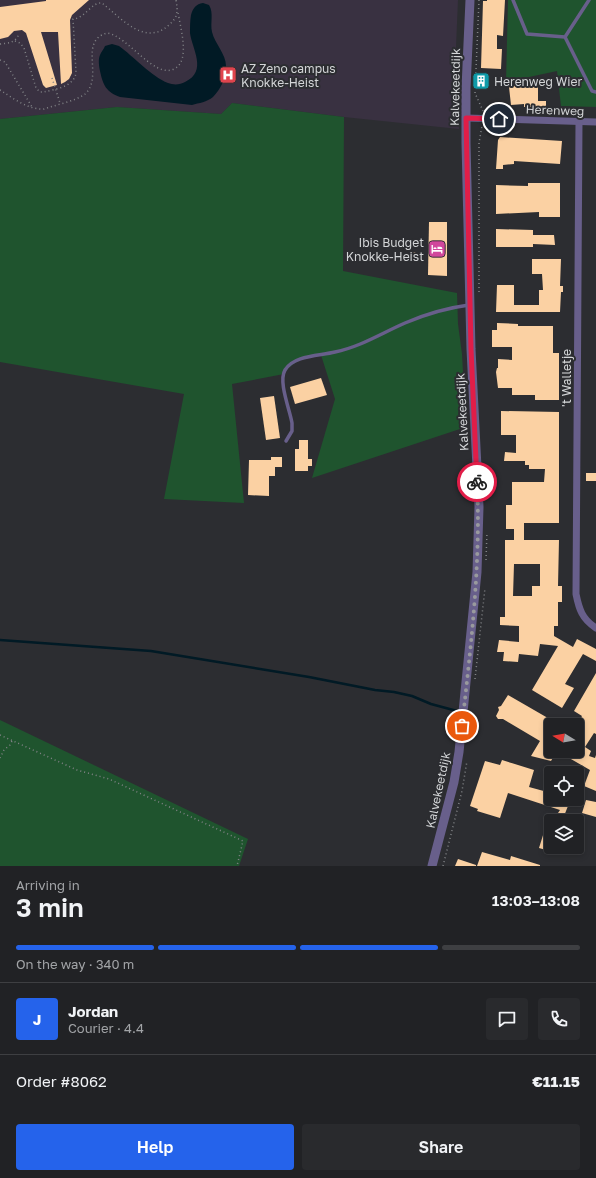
<!DOCTYPE html>
<meta charset="utf-8">
<style>
:root{--surface:#212225;--page:#292a2d;--text:#f1f3f6;--muted:#a2a4a7;--line:#3e3f42;--accent:#2563eb}
body{margin:0;font-family:"Golos Text",sans-serif;background:var(--page);color:var(--text);height:100vh;display:flex;flex-direction:column;font-size:15px;white-space:nowrap}
*{box-sizing:border-box;margin:0}
p{font-size:13px;color:var(--muted)}
.icon{flex:none;width:22px;height:22px;fill:none;stroke:currentColor;stroke-width:2;stroke-linecap:round;stroke-linejoin:round}
.map{position:relative;height:866px;overflow:hidden}
.sheet{display:flex;flex-direction:column;background:var(--surface);flex:1}
.sheet>*{flex:none}
.needle{width:26px;rotate:281deg}
.fabs{position:absolute;left:544px;top:718px;display:grid;gap:8px}
.fabs a{display:grid;place-items:center;width:40px;height:40px;border-radius:4px;background:var(--surface);box-shadow:0 2px 6px #0003,0 0 0 1px var(--line);font-size:20px}
.pin{position:absolute;display:grid;place-items:center;width:34px;height:34px;color:#fff;margin:-17px;border:2px solid #fff;border-radius:50%;box-shadow:0 1px 4px #0007}
.courier{position:absolute;display:grid;place-items:center;width:40px;height:40px;margin:-20px;border:3px solid #e11d48;border-radius:50%;background:#fff;color:#222;box-shadow:0 1px 5px #0007}
.summary em{font-style:normal;font-weight:600}
.summary div{display:flex;flex-direction:column-reverse}
.summary{display:flex;align-items:center;justify-content:space-between;height:68px;padding:0 16px}
h1{font-size:26px;font-weight:600;line-height:30px}
.bar{display:grid;grid-template-columns:repeat(4,1fr);gap:6px 4px;align-content:center;height:48px;padding:0 16px}
.bar i{height:5px;border-radius:3px;background:var(--line)}
.bar .active{background:var(--accent)}
.bar p{grid-column:span 4}
.line{display:flex;align-items:center;gap:10px;padding:0 16px;border-top:1px solid var(--line)}
.line div{flex:1}
.round{display:grid;place-items:center;flex:none;width:42px;height:42px;border-radius:4px;background:var(--page)}
.primary-button{display:flex;gap:8px;margin-top:auto;padding:8px 16px}
.primary-button a{flex:1;height:46px;border-radius:4px;background:var(--accent);color:#fff;font-size:16px;font-weight:600;line-height:46px;text-align:center}
.primary-button a+a{background:var(--page);color:var(--text)}
.map>svg:first-child{display:block}
</style>
<div class="map">
<svg width="596" height="866" viewBox="0 0 596 866">
<rect width="100%" height="100%" fill="#2c2d31"/>
<path fill="#393141" d="M0 0H458L456 47 459 129 344 117 232 103 221 114 117 107 0 119Z"/>
<g fill="#1f542e">
<path d="M508 0H596V107L561 106 557 71 506 82Z"/>
<path d="M232 103 344 117 343 271 457 293 458 324 462 354 466 427 312 478 335 399 321 355C304 358 294 360 284 374L232 384 244 503 164 499 184 394 0 362V119L117 107 221 114Z"/>
<path d="M0 720 248 839 239 866H0Z"/>
</g>
<path fill="#011a25" d="M203 3 209 5C214 13 210 23 212 32 215 44 226 54 226 66 227 77 220 90 213 97 207 102 199 103 192 105L120 97C106 92 103 85 100 71 99 66 98 59 100 55 101 52 104 49 105 46L112 44 119 46C133 56 152 77 168 83 173 85 180 85 185 82 208 71 192 49 190 33 190 27 190 21 191 15 193 8 196 4 203 3Z"/>
<g fill="none" stroke-linecap="round" stroke-linejoin="round">
<path stroke="#011a25" stroke-width="2.5" d="M0 640 151 651 309 677 375 690 394 692 412 696 431 704 457 711"/>
</g>
<g fill="#fbd1a3" fill-rule="evenodd">
<path d="M46 0H89L72 15 70 20 72 73 69 79 65 82 61 84 58 32H41L57 85 46 88 43 85 26 33 22 30 14 31 8 37 0 39V7L46 1Z"/>
<path d="M487 0H505L503 36 497 35V49H502L501 69 481 68 483 1H487Z"/>
<path d="M527 80V87H538V101H546V109L528 108V107H524V104L511 105 509 87 512 86V81Z"/>
<path d="M500 137 562 141 560 164 514 161V164L503 165V169H496L498 140Z"/>
<path d="M528 183H560V217H539V212L496 214V185L528 186Z"/>
<path d="M429 222H447V276L428 275Z"/>
<path d="M496 229 533 230V235H554L555 245 533 244V247H496Z"/>
<rect x="410" y="252" width="6" height="8"/>
<path d="M532 259H561L560 286H563V292H561L560 312H496L497 285H514V305H539V290H543L542 274H532Z"/>
<path d="M497 323 518 324V326H553V353H559V400H535V395H512V388H498L496 372 497 368H498V359L512 360V347H492V330H497Z"/>
<path d="M321 378 327 395 295 404 290 387Z"/>
<path d="M274 396 280 438 266 440 260 398Z"/>
<path d="M501 411 559 412V523H524V540H559L558 586H562V602H558V626H554V636L573 647 577 639 596 649V661L583 654 565 684 574 688 562 708 532 690 558 646 540 644 538 656 519 654 518 662 503 661 504 652H497L499 640 519 642V626L500 625V617H505V540H514V529H506V505H512V482H544L545 469H529V465H525V461H504L505 452 516 453V435H501ZM514 564H540V586H532V596H513Z"/>
<path d="M299 440H308V459H312V466H308V471H295V449H299Z"/>
<path d="M271 457H282V467H275V476H269V496L248 495 249 460H271Z"/>
<rect x="586" y="473" width="10" height="8"/>
<path d="M596 673V734L594 733 585 747 591 751 589 756 595 758 596 755V791L584 786 590 770 557 751H577V724L582 716 574 711Z"/>
<path d="M508 695 560 725H551V751H557L551 761 531 756 540 741 503 719H498L496 716 499 710 498 707 501 706Z"/>
<path d="M502 760 534 770 529 787 551 793V800L568 806 564 816 558 813 560 810 508 793 500 818 477 811 478 809 470 806 485 761 500 765Z"/>
<path d="M586 800 596 802V817L582 813Z"/>
<path d="M544 832 551 834V847H562L560 854 539 848Z"/>
<path d="M482 852 510 860 511 856 540 865V866H477Z"/>
<path d="M458 859 476 865V866H455Z"/>
</g>
<g fill="none" stroke-linecap="round" stroke-linejoin="round">
<g stroke="#828487" stroke-width="1.5" stroke-dasharray="1 3" stroke-linecap="butt">
<path d="M479 0 475 93 483 111"/>
<path d="M15 41 20 43 24 48 36 88 40 92H44C55 89 75 87 76 72L73 19C86 18 91 2 102 3 121 18 145 47 169 25 178 17 178 12 176 0"/>
<path d="M0 44C9 43 15 43 19 34"/>
<path d="M0 60 5 62 32 107"/>
<path d="M52 78 60 103"/>
<path d="M0 90C13 98 28 110 44 109 55 105 76 101 85 94 104 77 78 41 107 33 127 35 154 79 174 69 191 61 180 27 178 12"/>
<path d="M479 292V143L482 126"/>
<path d="M486 560 487 532"/>
<path d="M475 679 485 588"/>
<path d="M0 735 77 770 109 779 243 841 237 866"/>
<path d="M0 758 4 750 10 745 12 741"/>
<path d="M443 866 462 791 467 761"/>
</g>
<g stroke="#685f8b" stroke-width="3.5">
<path d="M513 0 527 34 565 37 592 91 596 92"/>
<path d="M565 37 589 0"/>
<path d="M286 441 292 431V423C290 410 278 382 285 370 294 355 319 356 335 352 360 347 382 333 405 323 426 314 446 308 469 305"/>
</g>
<g stroke="#685f8b" stroke-width="7">
<path d="M466 118 596 122"/>
<path d="M579 122 576 594C579 609 582 619 596 628"/>
</g>
<path stroke="#685f8b" stroke-width="9" d="M432 866 454 782 459 752 477 572 479 507 471 349 466 143V88L470 0"/>
</g>
<g fill="none" stroke-linecap="round" stroke-linejoin="round">
<path stroke="#999a9d" stroke-width="4" stroke-dasharray="0 7.2" d="M462 726C471 645 481 563 477 482"/>
<path stroke="#e11d48" stroke-width="5" d="M477 482 471 349 466 118 499 119"/>
</g>
<defs>
<symbol id="hospital-square" viewBox="-11 -11 22 22"><rect x="-9" y="-9" width="18" height="18" rx="4" fill="#e0444e" stroke="#2c2d31"/><path d="M-5-5h3v3.5h4V-5h3V5h-3V1.5h-4V5h-3Z" fill="#fff"/></symbol>
<symbol id="building-square" viewBox="-11 -11 22 22"><rect x="-9" y="-9" width="18" height="18" rx="4" fill="#0f9aa8" stroke="#2c2d31"/><path d="M-4-6H4V6H1V3H-1V6H-4ZM-2.5-4.3h1.7v1.8h-1.7ZM.8-4.3h1.7v1.8H.8ZM-2.5-1h1.7V.8h-1.7ZM.8-1h1.7V.8H.8Z" fill="#fff"/></symbol>
<symbol id="hotel-square" viewBox="-11 -11 22 22"><rect x="-9" y="-9" width="18" height="18" rx="4" fill="#d1479c" stroke="#2c2d31"/><path d="M-6-4.5h1.5V1H6V5H4.5V3h-9V5H-6ZM-4 0a1.8 1.8 0 1 1 3.6 0ZM.5 0V-2.5h3Q6-2.5 6 0Z" fill="#fff"/></symbol>
</defs>
<g fill-rule="evenodd">
<use href="#hospital-square" x="218" y="65" width="20" height="20"/>
<use href="#building-square" x="471" y="71" width="20" height="20"/>
<use href="#hotel-square" x="427" y="239" width="20" height="20"/>
</g>
<g text-anchor="middle" dominant-baseline="central" stroke-width="4" stroke-linejoin="round" paint-order="stroke">
<g font-size="12" fill="#d3d5d7" stroke="#2c2d31" text-anchor="start">
<text x="241" y="68">AZ Zeno campus<tspan x="241" dy="14">Knokke-Heist</tspan></text>
<text x="494" y="81">Herenweg Wier</text>
<text x="424" y="242" text-anchor="end">Ibis Budget<tspan x="424" dy="14">Knokke-Heist</tspan></text>
</g>
<g font-size="12" fill="#d3d5d7" stroke="#2c2d31">
<text transform="translate(455 87) rotate(-89)">Kalvekeetdijk</text>
<text transform="translate(555 110) rotate(2)">Herenweg</text>
<text transform="translate(566 378) rotate(-90)">'t Walletje</text>
<text transform="translate(462 412) rotate(-93)">Kalvekeetdijk</text>
<text transform="translate(438 790) rotate(-78)">Kalvekeetdijk</text>
</g>
</g>
</svg>
<div class="fabs">
<a><svg class="needle" viewBox="-14 -14 28 28"><path d="M0-13l5 13h-10z" fill="#e53935"/><path d="M0 13l5-13h-10z" fill="#a2a4a7"/></svg></a>
<a><svg class="icon" aria-label="locate" viewBox="0 0 24 24"><circle cx="12" cy="12" r="6"/><path d="M12 2v4M12 18v4M2 12h4M18 12h4"/></svg></a>
<a><svg class="icon" aria-label="layers" viewBox="0 0 24 24"><path d="M12 4l9 5-9 5-9-5zM3 14l9 5 9-5"/></svg></a>
</div>
<div class="pin" style="left:462px;top:726px;background:#ea580c"><svg class="icon" aria-label="bag" viewBox="0 0 24 24"><path d="M5 8h14l-1 12H6zM9 8a3 3 0 0 1 6 0"/></svg></div>
<div class="pin" style="left:499px;top:119px;background:#1f2937"><svg class="icon" aria-label="home" viewBox="0 0 24 24"><path d="M3 11l9-7 9 7M6 9v11h12V9"/></svg></div>
<div class="courier" style="left:477px;top:482px"><svg class="icon" aria-label="bike" viewBox="0 0 24 24"><circle cx="6" cy="16" r="4"/><circle cx="18" cy="16" r="4"/><path d="M6 16l4-8h5l3 8M10 8l3 8H6M13 5h3"/></svg></div>
</div>
<section class="sheet">
<div class="summary"><div><h1>3 min</h1><p>Arriving in</p></div><em>13:03–13:08</em></div>
<div class="bar"><i class="active"></i><i class="active"></i><i class="active"></i><i></i><p>On the way · 340 m</p></div>
<div class="line" style="height:72px"><b class="round" style="background:var(--accent);color:#fff">J</b><div><b>Jordan</b><p>Courier · 4.4</p></div><a class="round"><svg class="icon" aria-label="chat" viewBox="0 0 24 24"><path d="M4 5h16v11H9l-5 4z"/></svg></a><a class="round"><svg class="icon" aria-label="phone" viewBox="0 0 24 24"><path d="M5 4h4l2 5-3 2q2 4 5 5l2-3 5 2v4C11 20 4 13 5 4z"/></svg></a></div>
<div class="line" style="height:52px"><div>Order #8062</div><b>€11.15</b></div>
<div class="primary-button"><a>Help</a><a>Share</a></div>
</section>
